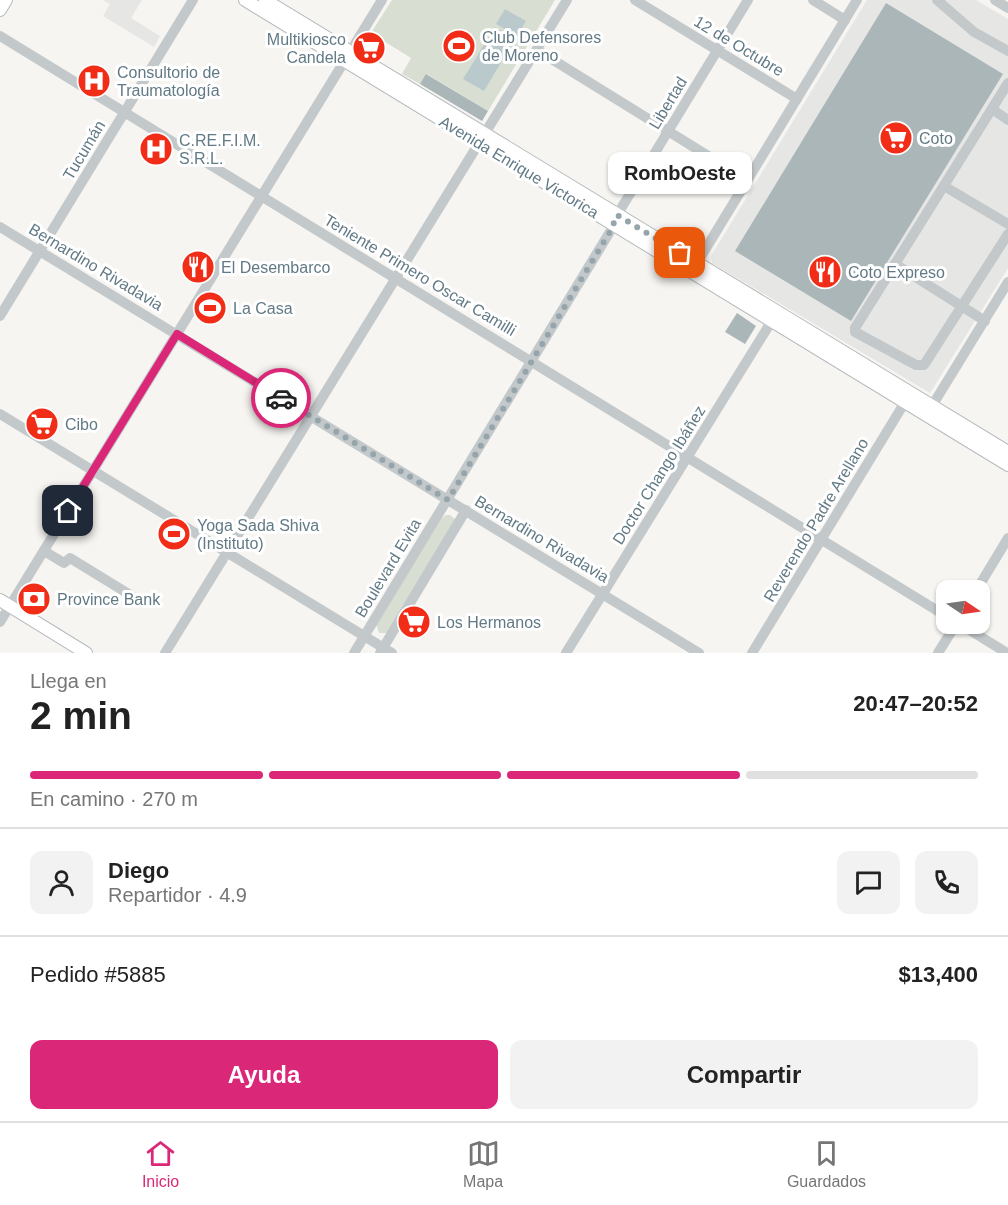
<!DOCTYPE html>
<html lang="es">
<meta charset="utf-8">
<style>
:root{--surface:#fff;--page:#f2f2f2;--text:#222;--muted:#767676;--line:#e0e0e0;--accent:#db2777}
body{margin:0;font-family:Arial,sans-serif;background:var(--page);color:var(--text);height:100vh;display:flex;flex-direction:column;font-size:22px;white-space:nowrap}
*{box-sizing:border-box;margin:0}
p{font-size:20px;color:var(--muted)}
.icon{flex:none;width:33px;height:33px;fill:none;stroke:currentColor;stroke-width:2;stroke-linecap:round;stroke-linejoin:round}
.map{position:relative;height:653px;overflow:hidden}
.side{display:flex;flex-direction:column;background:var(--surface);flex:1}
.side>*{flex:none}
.needle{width:39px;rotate:103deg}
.controls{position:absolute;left:936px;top:580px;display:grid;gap:12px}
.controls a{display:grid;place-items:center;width:54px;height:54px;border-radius:12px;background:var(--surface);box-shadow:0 2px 4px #0004;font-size:30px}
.pin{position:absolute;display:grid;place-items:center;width:51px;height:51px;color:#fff;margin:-26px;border-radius:12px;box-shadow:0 3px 9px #0006}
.courier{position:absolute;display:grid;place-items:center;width:60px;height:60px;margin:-30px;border:4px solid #db2777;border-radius:50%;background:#fff;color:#222;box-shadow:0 2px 8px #0007}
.bubble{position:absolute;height:42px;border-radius:12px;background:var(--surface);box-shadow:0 2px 4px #0004;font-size:20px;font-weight:700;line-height:42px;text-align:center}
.overview em{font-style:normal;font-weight:700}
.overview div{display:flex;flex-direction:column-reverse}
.overview{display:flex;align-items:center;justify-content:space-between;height:102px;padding:0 30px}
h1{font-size:39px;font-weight:700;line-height:45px}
.bar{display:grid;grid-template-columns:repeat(4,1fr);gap:9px 6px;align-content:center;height:72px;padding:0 30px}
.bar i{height:8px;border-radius:4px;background:var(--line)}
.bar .on{background:var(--accent)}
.bar p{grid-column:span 4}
.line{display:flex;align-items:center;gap:15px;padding:0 30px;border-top:2px solid var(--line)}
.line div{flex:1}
.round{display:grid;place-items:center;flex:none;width:63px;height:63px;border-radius:12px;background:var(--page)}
.cta{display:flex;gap:12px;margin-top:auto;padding:12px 30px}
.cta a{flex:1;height:69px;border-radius:12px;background:var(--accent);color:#fff;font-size:24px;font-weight:700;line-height:69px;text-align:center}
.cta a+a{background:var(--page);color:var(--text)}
.menu{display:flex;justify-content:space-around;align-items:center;height:84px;border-top:2px solid var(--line);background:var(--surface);font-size:16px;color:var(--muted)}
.menu a{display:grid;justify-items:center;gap:3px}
.menu .on{color:var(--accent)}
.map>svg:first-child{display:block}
</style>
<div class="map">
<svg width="1008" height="653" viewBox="0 0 1008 653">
<rect width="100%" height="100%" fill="#f6f5f1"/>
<g fill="#e6e7e5">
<path d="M103 0H142L131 18 160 36 154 47 103 16 110 4Z"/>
<path d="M867 0H976L1008 19V268L930 393 712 263 711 256Z"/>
</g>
<g fill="#d8ded2">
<path d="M392 0H555L488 111 427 74 420 84 402 74 411 58 371 33Z"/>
<path d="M446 515H450L455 519V522L387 633H379L376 624 442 518Z"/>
</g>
<g fill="#bacacc">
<path d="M505 9 526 21 517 36 496 24Z"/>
<path d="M495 27 515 39 484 91 463 79Z"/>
</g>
<g fill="#abb6b9">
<path d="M886 3 1003 74 851 321 735 251Z"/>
<path d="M426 74 488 111 482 121 420 84Z"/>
<path d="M737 313 756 326 745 344 725 332Z"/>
</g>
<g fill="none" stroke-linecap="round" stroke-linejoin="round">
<defs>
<g id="major">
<path d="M245 0 1008 465"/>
<path d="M265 0 1008 452"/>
<path d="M0 10 6 0"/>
<path d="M0 600 86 653"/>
</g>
</defs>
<use href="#major" stroke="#b6bbbe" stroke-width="14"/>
<g stroke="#c3c8ca" stroke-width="10">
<path d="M635 0 797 99"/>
<path d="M813 0 845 20"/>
<path d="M937 0 974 32 1008 51"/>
<path d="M995 0 1008 8"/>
<path d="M0 36 946 616"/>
<path d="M537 50 747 180"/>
<path d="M992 109 1008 120"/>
<path d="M944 186 1008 224"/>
<path d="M0 227 699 653"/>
<path d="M697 263 857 0"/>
<path d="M895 264 855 328V332L916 365H924L1008 234"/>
<path d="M0 316 193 0"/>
<path d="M985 321 895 264 1008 83"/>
<path d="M932 406 1008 282"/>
<path d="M0 414 392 653"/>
<path d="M44 551 64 563 70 558 132 596"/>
<path d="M976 591 1008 538"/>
<path d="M0 622 382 0"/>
<path d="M960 624 1007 653"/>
<path d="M165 653 567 0"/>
<path d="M354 653 611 230 617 215 748 0"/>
<path d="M380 653 466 510"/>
<path d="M566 653 776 314"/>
<path d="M752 653 905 402"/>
<path d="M938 653 956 624"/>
</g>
<use href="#major" stroke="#fff" stroke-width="12"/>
</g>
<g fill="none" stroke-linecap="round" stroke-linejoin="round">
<path stroke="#96a5ab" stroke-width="6" stroke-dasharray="0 10.8" d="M281 398 448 500 611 230 617 215 680 253"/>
<path stroke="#db2777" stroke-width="8" d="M68 511 177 334 281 398"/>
</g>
<defs>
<symbol id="stadium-disc" viewBox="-11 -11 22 22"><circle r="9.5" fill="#f12d17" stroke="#fff"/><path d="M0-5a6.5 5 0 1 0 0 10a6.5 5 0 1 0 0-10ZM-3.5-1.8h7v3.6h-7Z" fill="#fff"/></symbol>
<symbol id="supermarket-disc" viewBox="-11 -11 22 22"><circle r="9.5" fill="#f12d17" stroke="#fff"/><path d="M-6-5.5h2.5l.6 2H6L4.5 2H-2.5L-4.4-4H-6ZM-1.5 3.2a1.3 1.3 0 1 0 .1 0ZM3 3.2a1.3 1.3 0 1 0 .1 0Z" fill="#fff"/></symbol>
<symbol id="hospital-disc" viewBox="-11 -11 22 22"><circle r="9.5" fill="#f12d17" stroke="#fff"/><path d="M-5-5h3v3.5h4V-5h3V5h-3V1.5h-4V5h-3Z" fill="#fff"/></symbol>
<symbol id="restaurant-disc" viewBox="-11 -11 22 22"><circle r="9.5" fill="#f12d17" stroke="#fff"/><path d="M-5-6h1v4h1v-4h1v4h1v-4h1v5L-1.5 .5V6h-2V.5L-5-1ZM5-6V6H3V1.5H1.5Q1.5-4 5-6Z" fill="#fff"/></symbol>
<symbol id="bank-disc" viewBox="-11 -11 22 22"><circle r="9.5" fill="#f12d17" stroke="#fff"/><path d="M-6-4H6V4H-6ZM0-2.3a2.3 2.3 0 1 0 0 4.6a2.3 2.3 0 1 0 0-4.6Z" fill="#fff"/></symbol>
</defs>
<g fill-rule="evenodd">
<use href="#stadium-disc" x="440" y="27" width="38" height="38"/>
<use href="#supermarket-disc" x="350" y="29" width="38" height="38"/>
<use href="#hospital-disc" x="75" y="62" width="38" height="38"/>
<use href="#supermarket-disc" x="877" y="119" width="38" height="38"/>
<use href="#hospital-disc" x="137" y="130" width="38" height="38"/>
<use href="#restaurant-disc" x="179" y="248" width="38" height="38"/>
<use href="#restaurant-disc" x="806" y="253" width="38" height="38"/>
<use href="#stadium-disc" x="191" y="289" width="38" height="38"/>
<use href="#supermarket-disc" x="23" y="405" width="38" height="38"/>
<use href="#stadium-disc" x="155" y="515" width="38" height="38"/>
<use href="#bank-disc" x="15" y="580" width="38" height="38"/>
<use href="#supermarket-disc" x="395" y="603" width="38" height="38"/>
</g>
<g text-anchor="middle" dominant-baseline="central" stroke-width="6" stroke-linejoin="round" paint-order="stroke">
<g font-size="16" fill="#627a85" stroke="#fff" text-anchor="start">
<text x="482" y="37">Club Defensores<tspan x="482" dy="18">de Moreno</tspan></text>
<text x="346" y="39" text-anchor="end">Multikiosco<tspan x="346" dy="18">Candela</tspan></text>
<text x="117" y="72">Consultorio de<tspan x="117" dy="18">Traumatología</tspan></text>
<text x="919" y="138">Coto</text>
<text x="179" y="140">C.RE.F.I.M.<tspan x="179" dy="18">S.R.L.</tspan></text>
<text x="221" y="267">El Desembarco</text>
<text x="848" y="272">Coto Expreso</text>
<text x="233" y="308">La Casa</text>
<text x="65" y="424">Cibo</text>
<text x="197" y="525">Yoga Sada Shiva<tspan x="197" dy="18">(Instituto)</tspan></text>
<text x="57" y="599">Province Bank</text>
<text x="437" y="622">Los Hermanos</text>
</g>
<g font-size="16" fill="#627a85" stroke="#fff">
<text transform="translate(739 46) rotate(31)">12 de Octubre</text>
<text transform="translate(668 103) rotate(-59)">Libertad</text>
<text transform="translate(84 150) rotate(-59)">Tucumán</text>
<text transform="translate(519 167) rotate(31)">Avenida Enrique Victorica</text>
<text transform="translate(96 267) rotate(31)">Bernardino Rivadavia</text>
<text transform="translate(420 275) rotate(31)">Teniente Primero Oscar Camilli</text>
<text transform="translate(659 475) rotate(-58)">Doctor Chango Ibáñez</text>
<text transform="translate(816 520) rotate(-59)">Reverendo Padre Arellano</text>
<text transform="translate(542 539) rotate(31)">Bernardino Rivadavia</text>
<text transform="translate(388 568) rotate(-59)">Boulevard Evita</text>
</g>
</g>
</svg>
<div class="controls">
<a><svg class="needle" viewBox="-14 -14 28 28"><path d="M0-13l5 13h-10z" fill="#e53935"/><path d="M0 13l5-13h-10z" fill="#767676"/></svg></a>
</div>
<div class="pin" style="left:680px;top:253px;background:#ea580c"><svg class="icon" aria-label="bag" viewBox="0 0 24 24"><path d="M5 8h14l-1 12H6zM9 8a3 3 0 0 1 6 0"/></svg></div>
<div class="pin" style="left:68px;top:511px;background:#1f2937"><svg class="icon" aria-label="home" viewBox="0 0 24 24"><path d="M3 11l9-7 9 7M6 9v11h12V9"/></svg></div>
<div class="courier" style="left:281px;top:398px"><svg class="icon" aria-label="car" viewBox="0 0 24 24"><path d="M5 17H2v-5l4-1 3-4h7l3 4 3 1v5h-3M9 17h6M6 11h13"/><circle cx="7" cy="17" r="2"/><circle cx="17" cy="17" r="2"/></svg></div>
<div class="bubble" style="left:608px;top:152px;width:144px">RombOeste</div>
</div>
<section class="side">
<div class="overview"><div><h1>2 min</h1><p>Llega en</p></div><em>20:47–20:52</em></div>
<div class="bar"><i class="on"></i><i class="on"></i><i class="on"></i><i></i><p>En camino · 270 m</p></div>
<div class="line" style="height:108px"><a class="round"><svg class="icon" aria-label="person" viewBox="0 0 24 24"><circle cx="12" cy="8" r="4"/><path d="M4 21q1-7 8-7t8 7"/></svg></a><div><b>Diego</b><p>Repartidor · 4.9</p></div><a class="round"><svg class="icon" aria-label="chat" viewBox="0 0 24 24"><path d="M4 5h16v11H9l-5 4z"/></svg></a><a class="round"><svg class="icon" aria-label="phone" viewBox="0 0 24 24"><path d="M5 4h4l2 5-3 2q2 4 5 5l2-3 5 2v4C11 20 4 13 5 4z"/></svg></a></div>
<div class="line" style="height:78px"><div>Pedido #5885</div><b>$13,400</b></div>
<div class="cta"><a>Ayuda</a><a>Compartir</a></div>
</section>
<nav class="menu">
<a class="on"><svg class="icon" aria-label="home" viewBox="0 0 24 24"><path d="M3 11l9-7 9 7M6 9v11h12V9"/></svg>Inicio</a>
<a><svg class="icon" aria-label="map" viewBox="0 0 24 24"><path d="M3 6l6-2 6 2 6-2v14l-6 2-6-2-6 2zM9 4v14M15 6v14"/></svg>Mapa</a>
<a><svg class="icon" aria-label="saved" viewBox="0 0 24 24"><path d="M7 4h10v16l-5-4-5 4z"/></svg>Guardados</a>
</nav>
